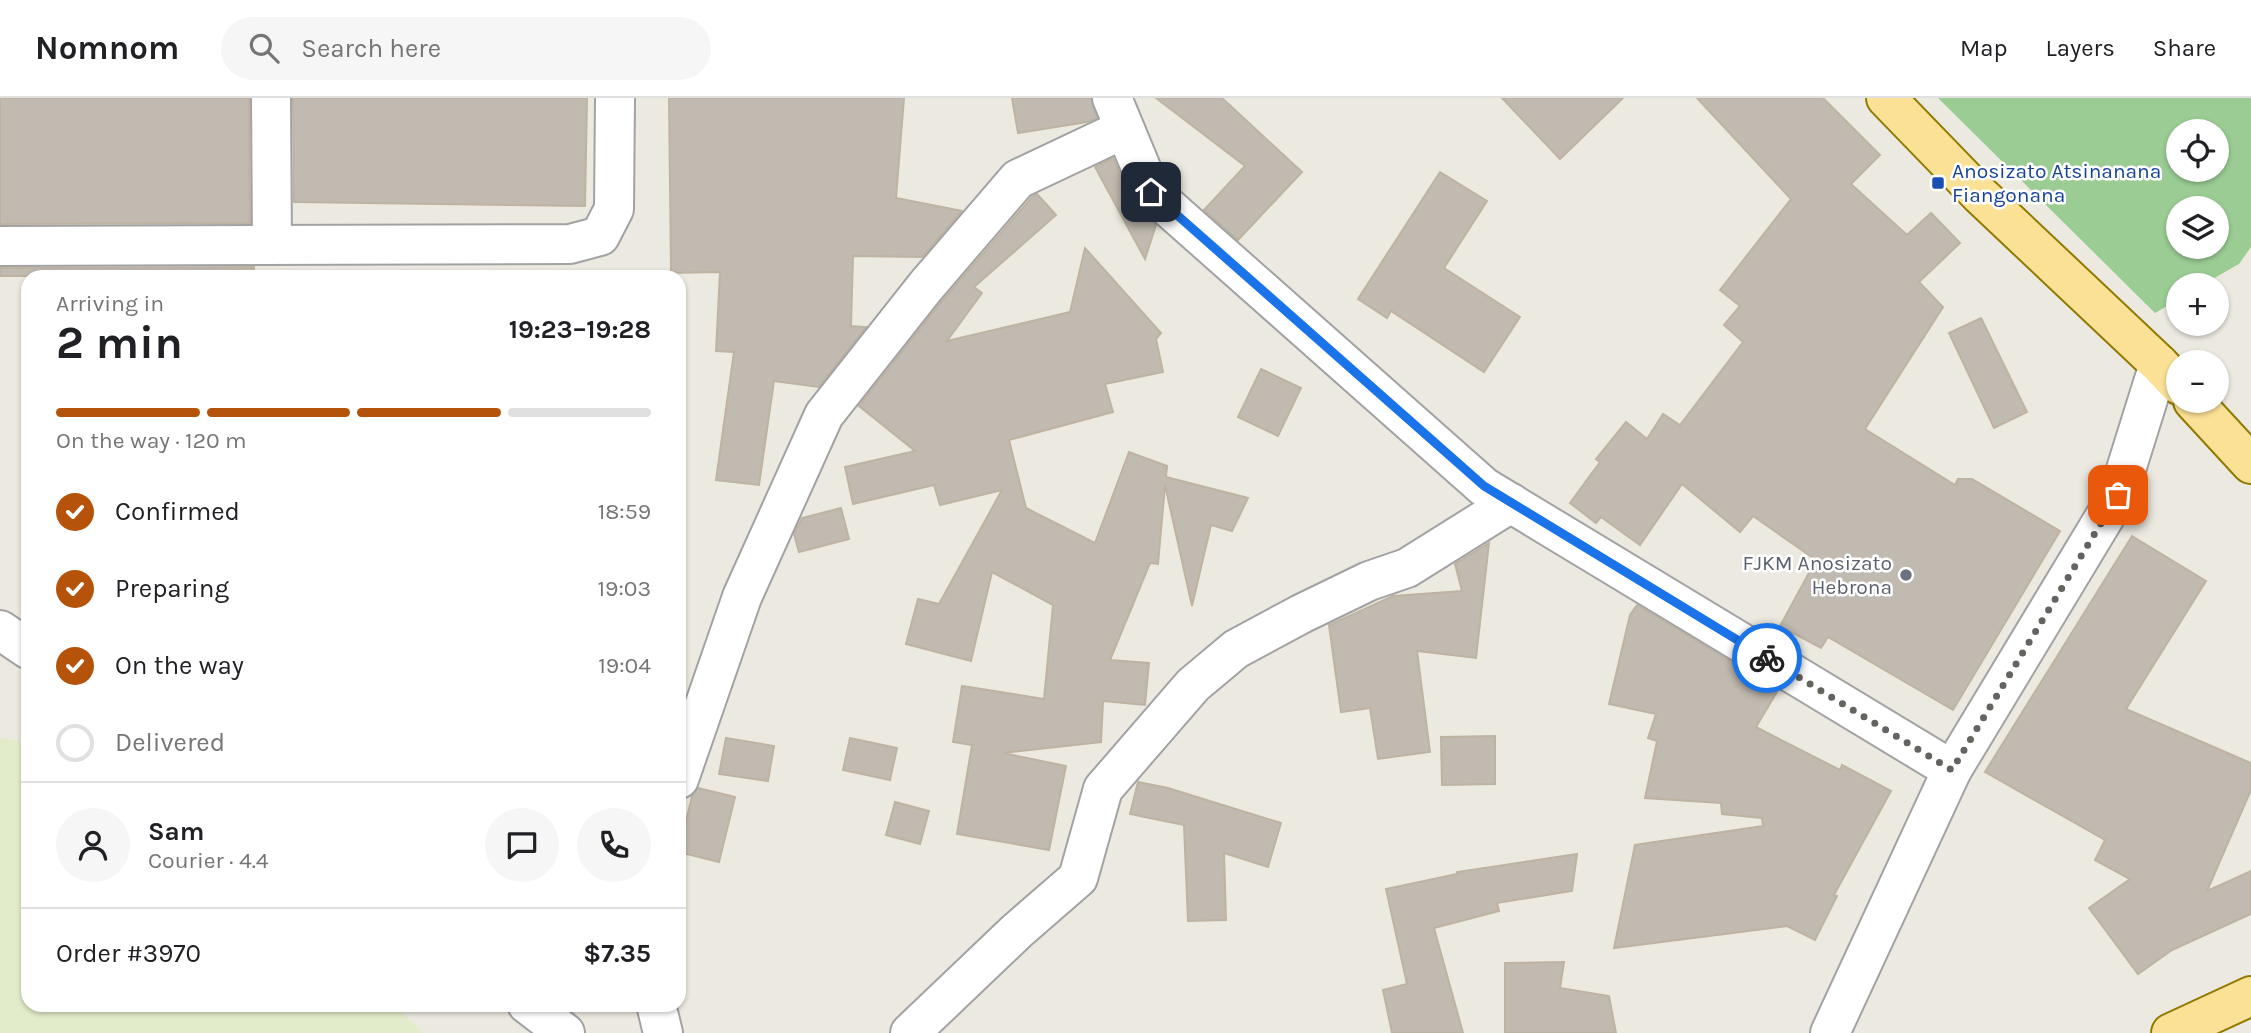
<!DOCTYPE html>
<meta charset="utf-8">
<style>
:root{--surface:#fff;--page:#f6f6f6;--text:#202124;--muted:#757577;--line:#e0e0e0;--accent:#b45309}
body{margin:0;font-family:Karla,sans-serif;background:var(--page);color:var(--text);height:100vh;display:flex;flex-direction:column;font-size:26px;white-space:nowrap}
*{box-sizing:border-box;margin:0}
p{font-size:23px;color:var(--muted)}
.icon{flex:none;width:38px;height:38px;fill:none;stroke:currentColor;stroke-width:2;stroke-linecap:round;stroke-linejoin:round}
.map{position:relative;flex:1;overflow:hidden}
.side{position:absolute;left:21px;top:172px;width:665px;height:742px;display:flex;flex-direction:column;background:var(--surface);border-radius:21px;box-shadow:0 2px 5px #0004}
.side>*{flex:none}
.buttons{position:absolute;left:2166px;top:21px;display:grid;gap:14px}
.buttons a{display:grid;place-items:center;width:63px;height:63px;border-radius:50%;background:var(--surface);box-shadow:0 2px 5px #0004;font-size:35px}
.pin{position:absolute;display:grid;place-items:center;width:60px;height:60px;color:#fff;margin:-30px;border-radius:14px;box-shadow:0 4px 10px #0006}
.courier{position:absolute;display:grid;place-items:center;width:70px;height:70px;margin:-35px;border:5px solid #1a73e8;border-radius:50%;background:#fff;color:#222;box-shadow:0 2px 9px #0007}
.headline em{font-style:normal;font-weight:700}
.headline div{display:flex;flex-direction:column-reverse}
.headline{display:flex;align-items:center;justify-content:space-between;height:119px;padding:0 35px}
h1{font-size:46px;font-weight:700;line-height:52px}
.bar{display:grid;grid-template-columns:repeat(4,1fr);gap:10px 7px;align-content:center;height:84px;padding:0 35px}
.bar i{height:9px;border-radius:5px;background:var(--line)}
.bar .active{background:var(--accent)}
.bar p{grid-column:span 4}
.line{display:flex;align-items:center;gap:18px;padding:0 35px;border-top:2px solid var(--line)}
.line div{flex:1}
.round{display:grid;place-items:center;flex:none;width:74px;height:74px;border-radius:37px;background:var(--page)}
ol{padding:0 35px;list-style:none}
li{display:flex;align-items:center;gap:21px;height:77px}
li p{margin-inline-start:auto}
li .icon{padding:7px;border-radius:50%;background:var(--accent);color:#fff;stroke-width:4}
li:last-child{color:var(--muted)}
li i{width:38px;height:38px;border:4px solid var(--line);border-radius:50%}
header{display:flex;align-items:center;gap:42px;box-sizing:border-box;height:98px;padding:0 35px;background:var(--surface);border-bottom:2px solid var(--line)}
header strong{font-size:33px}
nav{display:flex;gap:38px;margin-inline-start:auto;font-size:24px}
.search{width:490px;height:63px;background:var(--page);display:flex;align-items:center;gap:18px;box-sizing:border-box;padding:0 24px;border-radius:38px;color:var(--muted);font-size:26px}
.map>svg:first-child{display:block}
</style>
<header>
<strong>Nomnom</strong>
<div class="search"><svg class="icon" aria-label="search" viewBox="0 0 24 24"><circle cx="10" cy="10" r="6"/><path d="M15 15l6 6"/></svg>Search here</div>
<nav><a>Map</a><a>Layers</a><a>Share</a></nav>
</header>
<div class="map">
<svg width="2251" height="935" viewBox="0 0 2251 935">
<rect width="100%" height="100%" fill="#eceae0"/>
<path fill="#e3ecca" d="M0 640 28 644V906L395 907 423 935H0Z"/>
<path fill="#9bcc94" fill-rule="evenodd" d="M1938 0H2251V149L2239 166 2202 187H2179V201L2155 215ZM2179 33H2217V72H2179ZM2179 110H2217V149H2179Z"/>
<g fill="#c1bab0" stroke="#beb3a2" stroke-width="2">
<path d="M0 0H249L250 125 0 126Z"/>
<path d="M293 0H587L585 108 294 104Z"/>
<path d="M669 0H904L896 100 962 113 922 159 853 158 851 228 866 229 819 289 774 283 759 387 716 382 734 254 716 253 720 174 671 175Z"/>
<path d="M1012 0H1091L1097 20 1087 24 1018 35Z"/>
<path d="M1156 0H1222L1302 74 1238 142 1204 112 1245 68Z"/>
<path d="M1502 0H1623L1560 61Z"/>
<path d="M1697 0H1823L1880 57 1851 86 1907 137 1931 115 1960 145 1919 184 1943 209 1865 331 1955 387 1958 381H1972L2060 433 1953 612 1828 539 1821 550 1780 528 1816 462 1753 418 1740 434 1682 386 1640 447 1601 419 1596 425 1570 405 1600 364 1596 361 1626 324 1647 341 1663 316 1680 327 1743 244 1724 227 1740 208 1720 192 1791 101Z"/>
<path d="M1113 60 1131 103 1156 127 1145 161 1095 69Z"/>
<path d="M1440 74 1487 103 1444 170 1520 219 1484 274 1391 213 1387 220 1358 201Z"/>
<path d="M1037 96 1056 117 974 189 982 195 947 243 1070 214 1085 150 1161 235 1156 241 1163 274 1105 286 1113 314 1009 342 1026 410 1095 445 1129 354 1167 368 1166 379 1248 400 1232 433 1211 427 1192 508 1165 387 1158 466 1150 465 1110 562 1149 565 1145 607 1103 603 1101 644 1003 655 1066 668 1049 752 957 736 972 647 953 644 962 588 1044 601 1053 507 992 474 971 563 906 546 918 501 939 506 1002 392 940 407 934 387 853 406 845 369 915 353 859 308 943 202 1032 99Z"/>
<path d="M254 169V178H0V170Z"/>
<path d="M1981 220 2027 314 1994 330 1949 235Z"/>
<path d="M1261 271 1301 290 1278 338 1238 319Z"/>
<path d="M841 410 849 441 799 454 794 436 802 420Z"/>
<path d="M2132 438 2206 483 2126 611 2251 665V692L2207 793 2251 773V816L2172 852 2138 876 2089 810 2130 781 2095 762 2105 742 1985 674Z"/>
<path d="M1489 445 1476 560 1417 553 1430 654 1378 661 1370 610 1341 614 1329 527 1393 498 1462 493 1455 466Z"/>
<path d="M1637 507 1778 592 1756 629 1840 672 1842 667 1891 693 1834 797 1837 798 1815 842 1787 828 1614 850 1635 747 1763 728 1762 720 1722 716 1721 705 1645 700 1657 643 1648 640 1656 616 1609 606 1630 517Z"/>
<path d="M1495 638V686L1442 687 1441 639Z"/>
<path d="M726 640 774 648 768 683 719 676Z"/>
<path d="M850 640 897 650 890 682 843 672Z"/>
<path d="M1138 684 1168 690 1281 725 1268 769 1224 755 1226 822 1188 823 1184 727 1130 716Z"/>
<path d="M698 690 735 699 719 764 679 754 692 698Z"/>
<path d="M895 704 929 713 920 746 886 737Z"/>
<path d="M1577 756 1572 793 1497 805 1499 813 1434 830 1463 935H1392L1383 892 1407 886 1386 791 1457 776V774Z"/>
<path d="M1564 864 1560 890 1609 898 1616 935H1505V865Z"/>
</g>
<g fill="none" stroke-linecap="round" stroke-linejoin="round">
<defs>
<g id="minor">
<path d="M271 0 272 147"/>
<path d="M1112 0 1151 94 1484 389 1952 672 2118 397 2159 266"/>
<path d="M0 148 570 146 600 138 614 111 615 0"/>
<path d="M0 532 28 551"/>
<path d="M679 681 742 499 824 317 926 188 1018 81 1124 31"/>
<path d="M527 906 565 935"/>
<path d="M656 906 663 935"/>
<path d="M910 935 1017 833 1078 780 1103 691 1193 587 1236 551 1301 516 1369 483 1407 470 1511 405"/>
<path d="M1830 935 1952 672"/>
</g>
<g id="major">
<path d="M1886 0 1980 97 2159 266 2179 287"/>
<path d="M2193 303 2251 366"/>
<path d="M2171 935 2251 898"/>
</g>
</defs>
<use href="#minor" stroke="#a2a2a2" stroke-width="42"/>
<use href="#major" stroke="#907a01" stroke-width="42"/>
<use href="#minor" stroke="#fff" stroke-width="38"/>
<use href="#major" stroke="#fbe196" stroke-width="38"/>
</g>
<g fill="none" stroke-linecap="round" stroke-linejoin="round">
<path stroke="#646360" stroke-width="7" stroke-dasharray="0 12.6" d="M1767 560 1952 672 2118 397"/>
<path stroke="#1a73e8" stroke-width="9" d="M1151 94 1484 388 1767 560"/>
</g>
<rect fill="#1a4fb4" stroke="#fff" stroke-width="2.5" x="1931" y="78" width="14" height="14" rx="3.5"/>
<circle fill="#6b7280" stroke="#fff" stroke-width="2.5" cx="1906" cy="477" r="7"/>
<g text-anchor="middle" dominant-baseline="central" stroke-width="5" stroke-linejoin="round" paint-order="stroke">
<g font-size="21" fill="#164399" stroke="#fff" text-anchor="start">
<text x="1952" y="73">Anosizato Atsinanana<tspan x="1952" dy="24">Fiangonana</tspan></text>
</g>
<g font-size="21" fill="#5b616d" stroke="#fff" text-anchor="end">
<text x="1892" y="465">FJKM Anosizato<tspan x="1892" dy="24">Hebrona</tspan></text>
</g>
</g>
</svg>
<div class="buttons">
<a><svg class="icon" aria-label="locate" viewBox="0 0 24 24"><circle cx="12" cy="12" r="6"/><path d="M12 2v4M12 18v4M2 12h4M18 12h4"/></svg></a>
<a><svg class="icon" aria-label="layers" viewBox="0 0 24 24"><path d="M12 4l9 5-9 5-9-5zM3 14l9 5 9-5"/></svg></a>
<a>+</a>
<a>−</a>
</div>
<div class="pin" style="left:2118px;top:397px;background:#ea580c"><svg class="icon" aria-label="bag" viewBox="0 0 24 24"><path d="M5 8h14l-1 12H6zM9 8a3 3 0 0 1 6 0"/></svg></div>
<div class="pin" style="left:1151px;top:94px;background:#1f2937"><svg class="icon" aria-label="home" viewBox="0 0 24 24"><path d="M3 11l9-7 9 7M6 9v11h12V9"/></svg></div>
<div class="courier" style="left:1767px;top:560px"><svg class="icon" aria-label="bike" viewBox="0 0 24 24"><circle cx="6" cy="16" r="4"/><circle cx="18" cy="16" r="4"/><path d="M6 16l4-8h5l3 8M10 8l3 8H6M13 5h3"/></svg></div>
<section class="side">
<div class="headline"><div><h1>2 min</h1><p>Arriving in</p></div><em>19:23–19:28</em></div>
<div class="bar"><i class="active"></i><i class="active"></i><i class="active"></i><i></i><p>On the way · 120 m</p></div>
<ol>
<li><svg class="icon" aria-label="check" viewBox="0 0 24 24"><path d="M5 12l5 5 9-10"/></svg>Confirmed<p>18:59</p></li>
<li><svg class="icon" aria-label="check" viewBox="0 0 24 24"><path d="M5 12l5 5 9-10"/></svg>Preparing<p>19:03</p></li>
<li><svg class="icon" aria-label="check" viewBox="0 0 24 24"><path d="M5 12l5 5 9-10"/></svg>On the way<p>19:04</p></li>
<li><i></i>Delivered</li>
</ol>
<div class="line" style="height:126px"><a class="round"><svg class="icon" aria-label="person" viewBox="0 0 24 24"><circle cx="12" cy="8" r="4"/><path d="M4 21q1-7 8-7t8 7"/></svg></a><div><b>Sam</b><p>Courier · 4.4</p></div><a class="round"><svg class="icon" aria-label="chat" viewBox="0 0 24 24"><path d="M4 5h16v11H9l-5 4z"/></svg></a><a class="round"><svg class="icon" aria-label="phone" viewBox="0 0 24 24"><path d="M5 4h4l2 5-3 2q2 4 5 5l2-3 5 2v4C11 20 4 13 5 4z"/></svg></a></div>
<div class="line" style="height:91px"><div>Order #3970</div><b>$7.35</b></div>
</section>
</div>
